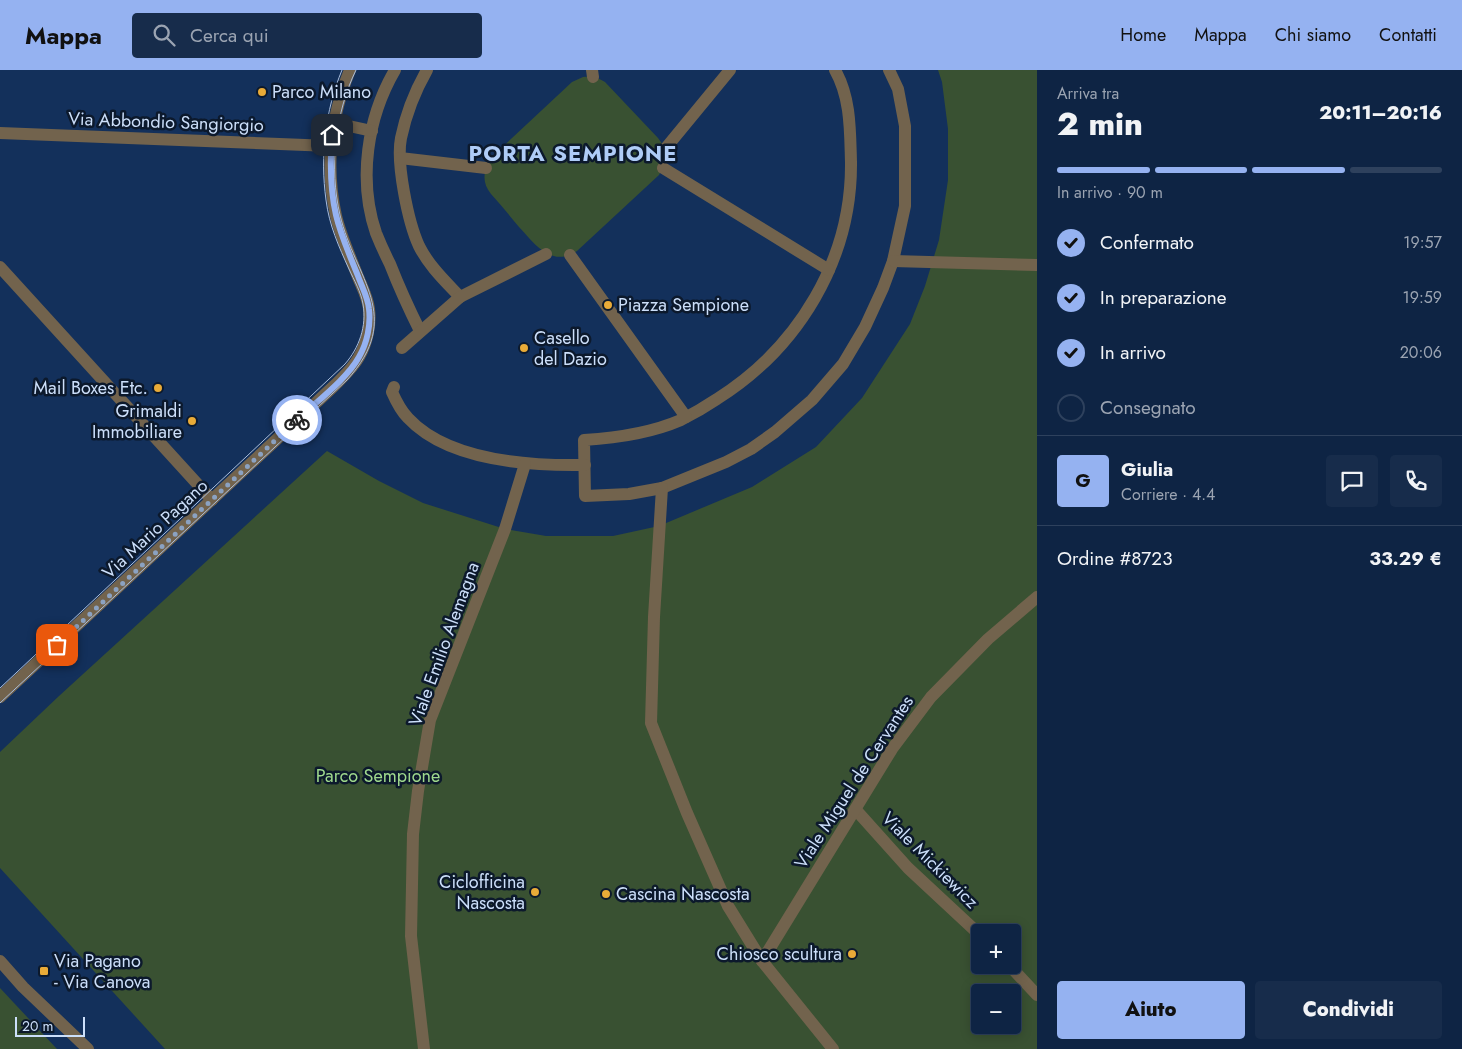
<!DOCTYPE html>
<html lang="it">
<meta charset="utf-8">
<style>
:root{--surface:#0e2444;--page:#172c4b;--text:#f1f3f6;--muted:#9ba4b2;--line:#2e415d;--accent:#95b2f1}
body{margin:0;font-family:Jost,sans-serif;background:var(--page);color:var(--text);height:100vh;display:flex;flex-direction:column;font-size:19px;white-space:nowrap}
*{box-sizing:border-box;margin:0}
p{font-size:16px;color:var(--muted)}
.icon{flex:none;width:28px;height:28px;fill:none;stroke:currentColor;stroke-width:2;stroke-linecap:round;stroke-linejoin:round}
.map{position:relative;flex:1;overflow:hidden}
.side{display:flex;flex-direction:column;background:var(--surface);width:425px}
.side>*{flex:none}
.controls{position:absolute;left:971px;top:854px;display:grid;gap:10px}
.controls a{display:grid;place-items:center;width:50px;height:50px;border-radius:5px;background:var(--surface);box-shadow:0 2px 12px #0003,0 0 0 1px var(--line);font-size:25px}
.scale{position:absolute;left:15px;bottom:12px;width:70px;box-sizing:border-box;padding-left:5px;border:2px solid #ccdffa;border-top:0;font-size:14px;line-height:18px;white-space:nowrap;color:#ccdffa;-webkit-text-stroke:4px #0c192c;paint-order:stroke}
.pin{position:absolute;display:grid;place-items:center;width:42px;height:42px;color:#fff;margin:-21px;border-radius:10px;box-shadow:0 2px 8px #0006}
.courier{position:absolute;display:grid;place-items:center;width:50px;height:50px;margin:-25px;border:4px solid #95b2f1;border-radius:50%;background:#fff;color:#222;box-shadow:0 1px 6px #0007}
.overview em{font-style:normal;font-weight:800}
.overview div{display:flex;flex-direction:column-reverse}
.overview{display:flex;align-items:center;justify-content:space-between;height:85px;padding:0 20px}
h1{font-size:32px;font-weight:800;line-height:38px}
.bar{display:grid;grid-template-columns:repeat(4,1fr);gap:8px 5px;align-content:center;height:60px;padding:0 20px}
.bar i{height:6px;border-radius:4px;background:var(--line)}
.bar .selected{background:var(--accent)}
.bar p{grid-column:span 4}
.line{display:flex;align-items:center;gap:12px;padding:0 20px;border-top:1px solid var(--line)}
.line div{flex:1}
.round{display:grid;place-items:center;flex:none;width:52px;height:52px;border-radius:5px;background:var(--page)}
ol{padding:0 20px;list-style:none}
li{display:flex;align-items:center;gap:15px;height:55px}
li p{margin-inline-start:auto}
li .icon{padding:5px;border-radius:50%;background:var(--accent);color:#111;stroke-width:4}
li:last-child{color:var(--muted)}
li i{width:28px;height:28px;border:2px solid var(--line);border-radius:50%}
.action{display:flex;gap:10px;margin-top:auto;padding:10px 20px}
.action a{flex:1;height:58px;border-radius:5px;background:var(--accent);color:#111;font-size:20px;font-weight:800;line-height:58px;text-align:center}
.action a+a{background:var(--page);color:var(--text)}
header{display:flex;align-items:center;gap:30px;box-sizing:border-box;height:70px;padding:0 25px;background:var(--accent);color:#111}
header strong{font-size:24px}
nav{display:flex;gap:28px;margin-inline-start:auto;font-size:18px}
.search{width:350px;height:45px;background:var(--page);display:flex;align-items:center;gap:12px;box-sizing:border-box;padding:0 18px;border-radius:5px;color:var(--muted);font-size:19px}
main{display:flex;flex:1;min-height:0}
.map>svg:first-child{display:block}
</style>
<header>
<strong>Mappa</strong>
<div class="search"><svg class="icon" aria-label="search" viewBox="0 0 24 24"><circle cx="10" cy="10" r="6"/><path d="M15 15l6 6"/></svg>Cerca qui</div>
<nav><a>Home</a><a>Mappa</a><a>Chi siamo</a><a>Contatti</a></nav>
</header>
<main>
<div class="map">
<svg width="1037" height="979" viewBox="0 0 1037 979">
<rect width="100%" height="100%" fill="#13305b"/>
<g fill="#395132" fill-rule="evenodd">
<path d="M938 0H1037V979H165L0 798V682L59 626 327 381 379 411 423 433 505 459 546 466H613L659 456 752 417 816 377 862 328 910 254 925 216 939 170 948 110V59L942 12ZM980 862H1012V895H980ZM980 922H1012V955H980Z"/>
<path d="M583 7C591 6 598 7 605 12L658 68C668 80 667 92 659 105L577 181C551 198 535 174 519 157 510 146 501 135 491 124 480 110 484 98 495 84L572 12Z"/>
<path d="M0 918 57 979H0Z"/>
</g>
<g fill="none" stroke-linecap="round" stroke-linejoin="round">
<g stroke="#72634d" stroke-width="12">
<path d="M395 0C367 48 358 110 376 163 380 173 385 184 390 194 399 217 409 239 420 261"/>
<path d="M427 0C415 21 406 44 401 68 396 93 408 152 419 176 429 196 445 211 460 227"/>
<path d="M592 0 593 7"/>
<path d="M835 0C851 28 850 61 851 92 852 190 798 278 717 329 705 337 693 344 681 350 651 363 617 368 584 370L585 426 629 424 662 418 726 392 751 379 775 362 812 330 843 294 865 257 883 218 893 191 905 136V56L898 19 889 0"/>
<path d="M349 56 372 61"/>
<path d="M665 79 730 0"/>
<path d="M400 88 486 98"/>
<path d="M663 98 829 200"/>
<path d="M570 185 686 347"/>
<path d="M893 191 1037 195"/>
<path d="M402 278 460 227 546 184"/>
<path d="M394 317 392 322C396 331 401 341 408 348 448 391 530 396 585 395"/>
<path d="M662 418 654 547 651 653 687 743 728 836 762 891 833 979"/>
<path d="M856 740 908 798 980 865"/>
<path d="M762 891 892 679 931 627 988 569 1037 527"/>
<path d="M1009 895 1037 925"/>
<path d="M424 979 411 866 413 764 418 721 430 650 505 459 525 394"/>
</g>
<g stroke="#72634d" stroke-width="12">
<path d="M0 63 331 76"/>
<path d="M0 197 212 430"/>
<path d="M0 627 334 316C343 307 353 298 359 287 367 273 371 255 369 239 368 228 362 217 358 207 350 186 341 167 336 146 325 96 331 46 350 0"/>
</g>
<path stroke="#72634d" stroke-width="12" d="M0 891 23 917 88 979"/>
<g stroke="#a9bddc" stroke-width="1">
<path d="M0 618 345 294C359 278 367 256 363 234 361 222 354 210 349 199 339 177 329 155 326 130 320 86 325 41 342 0"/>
<path d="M0 633 347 310C405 246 355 209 340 145 329 98 335 43 356 0"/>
</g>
</g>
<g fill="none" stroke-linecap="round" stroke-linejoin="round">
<path stroke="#8ba2c2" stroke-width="5" stroke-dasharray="0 9" d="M57 575 297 350"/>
<path stroke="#95b2f1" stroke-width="6" d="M297 350C316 332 347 309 359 287 367 273 371 255 369 239 368 228 362 217 358 206 350 186 341 166 336 145 330 119 330 91 332 65"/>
</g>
<g fill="#e9ab38" stroke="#0c192c" stroke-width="2">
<circle cx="262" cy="22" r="5"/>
<circle cx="608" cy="235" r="5"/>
<circle cx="524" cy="278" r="5"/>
<circle cx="158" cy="318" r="5"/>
<circle cx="192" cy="351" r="5"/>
<circle cx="535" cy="822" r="5"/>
<circle cx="606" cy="824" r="5"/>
<circle cx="852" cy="884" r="5"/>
<rect x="39" y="896" width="10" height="10" rx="2.5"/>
</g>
<g text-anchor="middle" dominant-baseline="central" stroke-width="5" stroke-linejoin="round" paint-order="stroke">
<g font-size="18" fill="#ccdffa" stroke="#0c192c" text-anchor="start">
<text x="272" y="22">Parco Milano</text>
<text x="618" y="235">Piazza Sempione</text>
<text x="534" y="268">Casello<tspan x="534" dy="21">del Dazio</tspan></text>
<text x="148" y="318" text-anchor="end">Mail Boxes Etc.</text>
<text x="182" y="341" text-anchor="end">Grimaldi<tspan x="182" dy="21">Immobiliare</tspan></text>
<text x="525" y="812" text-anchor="end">Ciclofficina<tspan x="525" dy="21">Nascosta</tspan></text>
<text x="616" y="824">Cascina Nascosta</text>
<text x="842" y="884" text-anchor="end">Chiosco scultura</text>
<text x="54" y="891">Via Pagano<tspan x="54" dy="21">- Via Canova</tspan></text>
</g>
<g font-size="18" fill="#ccdffa" stroke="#0c192c">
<text transform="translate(166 52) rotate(2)">Via Abbondio Sangiorgio</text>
<text transform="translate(155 459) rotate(-43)">Via Mario Pagano</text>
<text transform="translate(444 574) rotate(-70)">Viale Emilio Alemagna</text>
<text transform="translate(854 712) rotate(-57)">Viale Miguel de Cervantes</text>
<text transform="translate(930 790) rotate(45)">Viale Mickiewicz</text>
</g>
<g font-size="18" fill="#9fd98d" stroke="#0c192c">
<text x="378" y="706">Parco Sempione</text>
</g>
<g font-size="22" font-weight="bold" letter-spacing="1" fill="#afccf7" stroke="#0c192c">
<text x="573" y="83">PORTA SEMPIONE</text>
</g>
</g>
</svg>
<div class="controls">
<a>+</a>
<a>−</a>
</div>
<div class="scale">20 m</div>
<div class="pin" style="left:57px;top:575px;background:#ea580c"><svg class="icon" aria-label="bag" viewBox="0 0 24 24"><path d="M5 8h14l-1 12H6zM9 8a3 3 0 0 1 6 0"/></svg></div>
<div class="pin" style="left:332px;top:65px;background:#1f2937"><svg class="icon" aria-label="home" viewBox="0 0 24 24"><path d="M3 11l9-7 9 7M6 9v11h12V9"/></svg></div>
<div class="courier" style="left:297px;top:350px"><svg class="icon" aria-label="bike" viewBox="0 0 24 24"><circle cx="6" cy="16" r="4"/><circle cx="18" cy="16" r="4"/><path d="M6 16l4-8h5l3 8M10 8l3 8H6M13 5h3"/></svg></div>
</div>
<section class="side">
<div class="overview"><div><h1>2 min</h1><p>Arriva tra</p></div><em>20:11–20:16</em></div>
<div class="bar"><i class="selected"></i><i class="selected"></i><i class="selected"></i><i></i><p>In arrivo · 90 m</p></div>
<ol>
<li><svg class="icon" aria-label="check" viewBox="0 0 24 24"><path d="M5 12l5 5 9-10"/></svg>Confermato<p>19:57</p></li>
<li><svg class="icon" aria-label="check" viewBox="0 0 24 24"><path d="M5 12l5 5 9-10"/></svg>In preparazione<p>19:59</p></li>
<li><svg class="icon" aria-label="check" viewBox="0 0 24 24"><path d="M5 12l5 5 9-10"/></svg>In arrivo<p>20:06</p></li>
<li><i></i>Consegnato</li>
</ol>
<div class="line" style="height:90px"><b class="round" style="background:var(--accent);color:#111">G</b><div><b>Giulia</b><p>Corriere · 4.4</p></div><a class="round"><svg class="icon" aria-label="chat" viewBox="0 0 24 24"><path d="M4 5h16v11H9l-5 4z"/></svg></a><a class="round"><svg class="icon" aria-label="phone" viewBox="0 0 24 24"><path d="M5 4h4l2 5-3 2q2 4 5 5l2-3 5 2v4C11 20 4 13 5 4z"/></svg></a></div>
<div class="line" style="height:65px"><div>Ordine #8723</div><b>33.29 €</b></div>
<div class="action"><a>Aiuto</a><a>Condividi</a></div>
</section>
</main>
